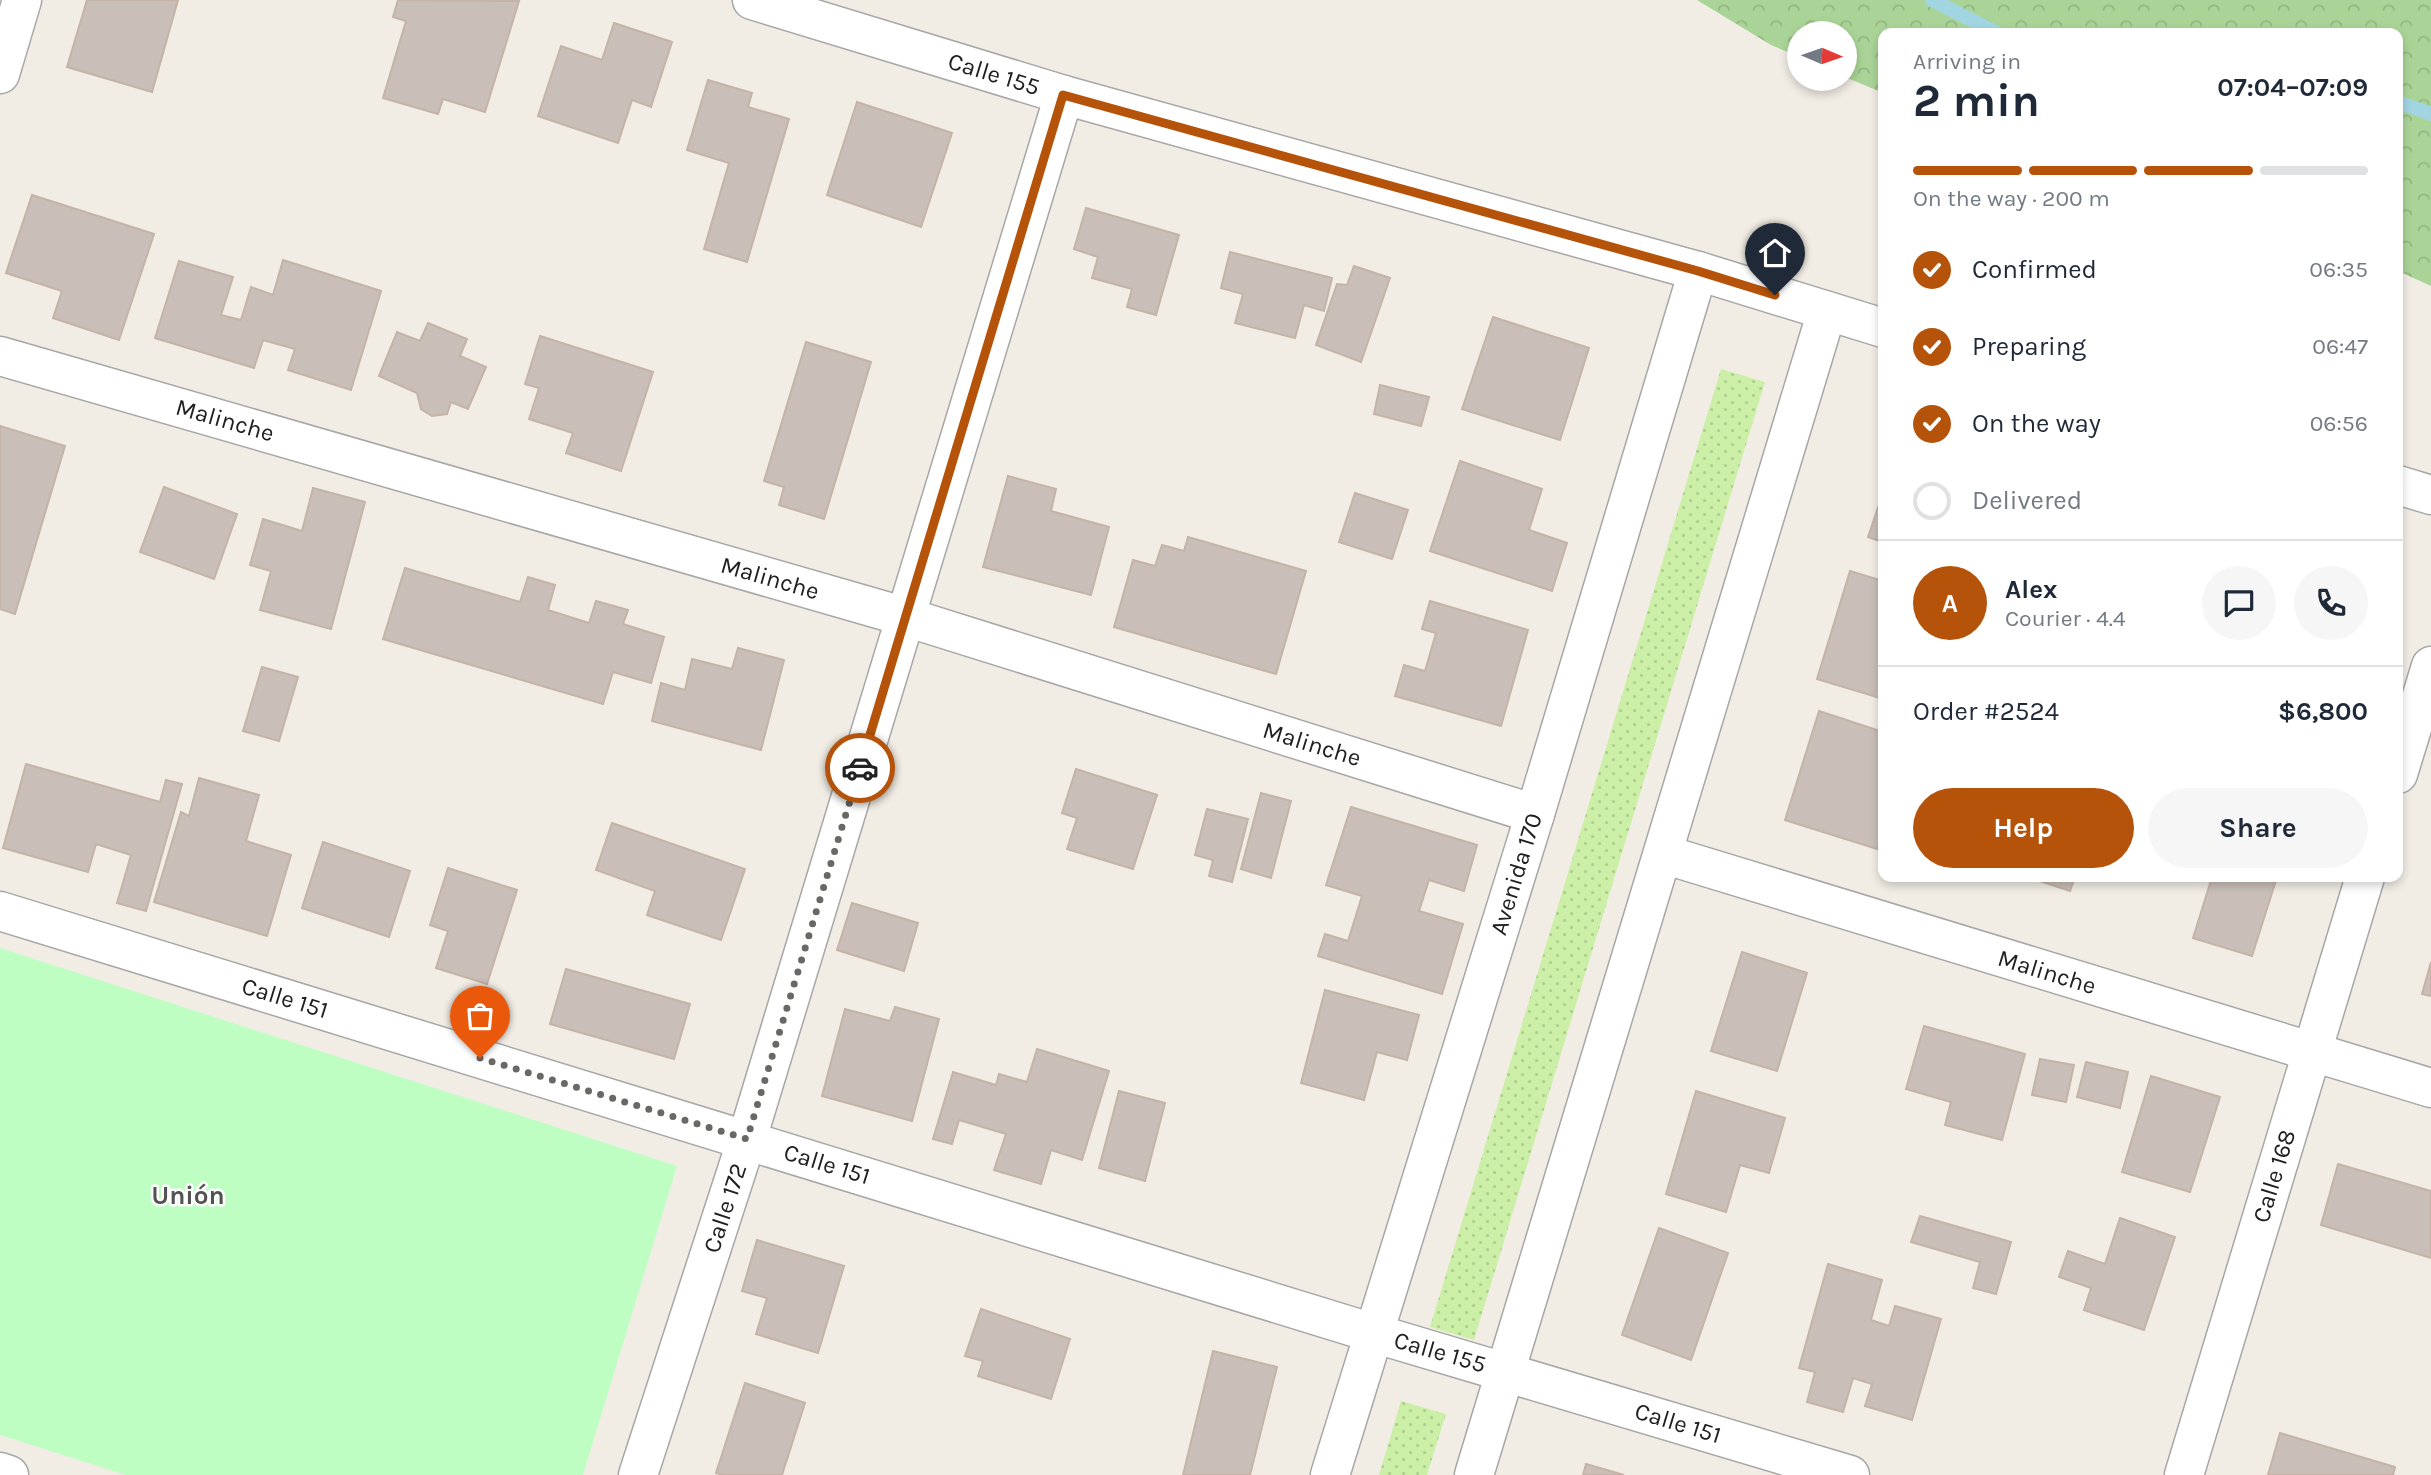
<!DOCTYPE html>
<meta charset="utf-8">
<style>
:root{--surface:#fff;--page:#f6f6f7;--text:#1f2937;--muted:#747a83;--line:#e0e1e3;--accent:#b45309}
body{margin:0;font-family:Karla,sans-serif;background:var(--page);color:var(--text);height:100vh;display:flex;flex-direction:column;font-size:26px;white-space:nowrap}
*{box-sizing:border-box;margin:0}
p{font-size:23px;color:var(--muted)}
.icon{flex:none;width:38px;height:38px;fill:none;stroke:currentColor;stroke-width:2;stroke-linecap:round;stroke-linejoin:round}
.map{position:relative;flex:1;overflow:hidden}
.drawer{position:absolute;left:1878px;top:28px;width:525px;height:854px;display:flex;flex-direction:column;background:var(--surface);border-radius:14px;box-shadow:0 4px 10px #0003}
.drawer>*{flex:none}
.needle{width:46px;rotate:92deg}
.tools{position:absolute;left:1787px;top:21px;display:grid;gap:14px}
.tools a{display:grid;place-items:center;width:70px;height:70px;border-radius:50%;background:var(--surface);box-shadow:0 4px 10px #0003;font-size:35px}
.pin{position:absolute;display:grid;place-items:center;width:60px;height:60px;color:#fff;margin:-72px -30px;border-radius:50% 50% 50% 0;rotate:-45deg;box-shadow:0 0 7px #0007}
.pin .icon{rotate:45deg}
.courier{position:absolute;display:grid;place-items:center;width:70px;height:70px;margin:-35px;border:5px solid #b45309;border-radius:50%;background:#fff;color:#222;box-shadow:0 2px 9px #0007}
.head em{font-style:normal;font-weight:700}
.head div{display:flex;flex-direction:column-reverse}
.head{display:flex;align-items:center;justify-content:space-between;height:119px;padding:0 35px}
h1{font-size:46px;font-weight:700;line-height:52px}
.bar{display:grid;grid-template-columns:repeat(4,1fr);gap:10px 7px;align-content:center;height:84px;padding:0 35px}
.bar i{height:9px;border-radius:5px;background:var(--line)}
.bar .on{background:var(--accent)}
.bar p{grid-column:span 4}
.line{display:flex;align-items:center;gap:18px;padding:0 35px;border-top:2px solid var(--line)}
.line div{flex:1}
.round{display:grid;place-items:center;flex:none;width:74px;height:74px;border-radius:37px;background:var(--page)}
ol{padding:0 35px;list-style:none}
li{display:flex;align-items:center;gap:21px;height:77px}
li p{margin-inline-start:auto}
li .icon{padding:7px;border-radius:50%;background:var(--accent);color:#fff;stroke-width:4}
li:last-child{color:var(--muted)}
li i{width:38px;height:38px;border:4px solid var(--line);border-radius:50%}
.action{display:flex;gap:14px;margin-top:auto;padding:14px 35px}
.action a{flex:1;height:80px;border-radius:42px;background:var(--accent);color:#fff;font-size:28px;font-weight:700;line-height:80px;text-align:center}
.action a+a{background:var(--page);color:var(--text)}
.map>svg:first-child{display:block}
</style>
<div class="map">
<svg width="2431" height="1475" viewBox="0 0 2431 1475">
<defs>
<pattern id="grass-dots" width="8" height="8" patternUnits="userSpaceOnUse" patternTransform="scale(1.75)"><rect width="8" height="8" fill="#ccefa7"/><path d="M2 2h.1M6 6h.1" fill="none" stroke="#afcd8f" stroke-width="1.8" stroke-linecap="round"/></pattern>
<pattern id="forest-crowns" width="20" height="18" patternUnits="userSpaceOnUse" patternTransform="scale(1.75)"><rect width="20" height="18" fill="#aad497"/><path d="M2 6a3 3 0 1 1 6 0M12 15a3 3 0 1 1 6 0" fill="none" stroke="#92b682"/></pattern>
</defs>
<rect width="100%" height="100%" fill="#f1ede5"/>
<g fill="url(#grass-dots)">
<path d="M1721 369 1765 382 1474 1340 1430 1327Z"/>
<path d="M1401 1401 1446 1414 1427 1475H1379Z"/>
</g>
<path fill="url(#forest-crowns)" d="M1697 0H2431V286L2398 271V33H1883V93L1845 77 1844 33H1799V57L1771 45Z"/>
<path fill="#bffec3" d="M0 948 677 1166 583 1475H126L0 1435Z"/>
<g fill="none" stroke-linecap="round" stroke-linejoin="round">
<g stroke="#a2d5e2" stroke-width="14">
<path d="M1932 0 1997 33"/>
<path d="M2398 102 2431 114"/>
</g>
</g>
<g fill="#c9bfb8" stroke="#c4b3a6" stroke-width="2">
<path d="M87 0H178L152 92 67 67Z"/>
<path d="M398 0 519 1 485 112 443 99 438 114 383 98 406 21 393 17Z"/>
<path d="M614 23 672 42 651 107 632 100 618 143 538 116 561 46 602 60Z"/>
<path d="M708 80 752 93 748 107 789 119 747 262 704 249 729 163 687 150Z"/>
<path d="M857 102 952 133 921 227 827 195Z"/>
<path d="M32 195 154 234 119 340 53 318 62 291 6 273Z"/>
<path d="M1086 208 1179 235 1156 315 1127 307 1132 289 1092 278 1098 257 1074 249Z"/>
<path d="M1230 252 1332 278 1324 311 1304 305 1295 338 1235 323 1243 294 1221 288Z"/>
<path d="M283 260 381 291 351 390 288 370 295 349 263 340 254 368 155 338 179 261 233 277 221 315 241 320 251 287 273 295Z"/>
<path d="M1354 266 1390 278 1361 362 1316 345 1337 284 1347 285Z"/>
<path d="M1493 317 1589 348 1560 440 1462 409Z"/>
<path d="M428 323 467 339 460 356 486 367 468 409 451 402 447 414 432 416 421 409 417 393 379 376 397 332 420 341Z"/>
<path d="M540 336 653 372 621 471 566 453 573 433 529 419 539 388 525 384Z"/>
<path d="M806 342 871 362 824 519 779 505 784 487 764 481Z"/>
<path d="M1380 385 1429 397 1421 426 1374 414Z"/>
<path d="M0 426 65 446 15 614 0 609Z"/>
<path d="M1460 461 1542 489 1529 530 1567 543 1552 591 1430 551Z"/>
<path d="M1008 476 1056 489 1051 511 1109 527 1091 595 983 567Z"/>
<path d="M164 487 237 514 214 579 140 552Z"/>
<path d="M313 488 365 502 331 629 260 610 271 571 250 565 263 519 302 531Z"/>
<path d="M1355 493 1408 510 1392 559 1339 542Z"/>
<path d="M1883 493V542L1868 537Z"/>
<path d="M1188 537 1306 571 1276 674 1114 627 1133 560 1155 566 1162 545 1184 551Z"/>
<path d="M405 568 520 602 528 577 555 585 548 610 589 623 596 601 628 610 623 624 664 637 651 683 613 672 603 704 383 639Z"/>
<path d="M1850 571 1883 581V699L1817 679Z"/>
<path d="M1430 601 1528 630 1501 726 1395 696 1404 665 1425 671 1436 633 1422 629Z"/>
<path d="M738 648 784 660 761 750 652 721 661 683 685 690 692 659 732 669Z"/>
<path d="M262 667 298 677 279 741 243 731Z"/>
<path d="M1819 711 1883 732V829L1877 849 1785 820Z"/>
<path d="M26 764 160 802 166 780 182 784 146 911 117 903 131 855 96 844 88 872 3 848Z"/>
<path d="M1076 769 1157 795 1133 869 1067 849 1077 818 1062 813Z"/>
<path d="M199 778 259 795 246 841 291 855 267 936 154 902 181 812 189 816Z"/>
<path d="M1261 793 1291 801 1271 878 1241 869Z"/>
<path d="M1351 807 1477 845 1464 891 1429 880 1419 911 1463 924 1442 994 1318 956 1325 934 1348 941 1362 896 1326 885Z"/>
<path d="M1207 809 1248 819 1232 882 1209 876 1213 860 1195 855Z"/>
<path d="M612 823 745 869 721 940 647 915 655 891 596 870Z"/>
<path d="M323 842 410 871 389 937 302 908Z"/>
<path d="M448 868 517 890 487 984 436 968 448 931 430 925Z"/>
<path d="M2028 877H2075L2070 891Z"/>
<path d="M2212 877H2277L2252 956 2193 938Z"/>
<path d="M852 903 918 923 904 971 837 950Z"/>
<path d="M1742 952 1807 973 1777 1071 1711 1051Z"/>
<path d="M2431 962V996L2422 994Z"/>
<path d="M566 969 690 1004 674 1059 550 1024Z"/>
<path d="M1325 990 1419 1015 1407 1060 1377 1052 1364 1100 1301 1083Z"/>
<path d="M895 1007 939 1019 912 1121 822 1096 845 1009 890 1021Z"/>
<path d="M1924 1026 2025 1054 2002 1140 1945 1125 1951 1102 1906 1089Z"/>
<path d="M1037 1049 1109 1071 1082 1160 1051 1150 1041 1184 994 1170 1006 1134 959 1120 952 1144 933 1139 953 1072 996 1085 999 1074 1027 1082Z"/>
<path d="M2040 1059 2074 1065 2066 1102 2032 1095Z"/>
<path d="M2086 1062 2128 1072 2120 1108 2077 1097Z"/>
<path d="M2151 1076 2220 1097 2190 1192 2122 1172Z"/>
<path d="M1119 1091 1165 1103 1145 1181 1099 1168Z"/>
<path d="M1696 1091 1785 1118 1769 1173 1740 1165 1726 1212 1666 1194Z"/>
<path d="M2338 1164 2431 1191V1258L2321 1225Z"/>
<path d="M1920 1216 2011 1242 1996 1294 1973 1288 1980 1262 1911 1242Z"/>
<path d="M2120 1218 2175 1237 2144 1330 2084 1310 2091 1288 2059 1277 2068 1251 2105 1264Z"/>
<path d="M1659 1228 1728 1253 1691 1360 1622 1335Z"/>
<path d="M757 1240 844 1266 818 1353 756 1334 767 1298 742 1291Z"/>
<path d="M1828 1264 1882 1280 1871 1320 1889 1326 1895 1306 1941 1319 1912 1420 1865 1406 1872 1384 1853 1378 1843 1412 1807 1402 1815 1372 1799 1368Z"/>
<path d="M981 1309 1070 1339 1051 1399 978 1376 983 1361 965 1356Z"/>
<path d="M1213 1351 1277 1367 1250 1475H1183Z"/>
<path d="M745 1383 805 1403 782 1475H724L716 1473Z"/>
<path d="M2280 1433 2395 1467 2393 1475H2268Z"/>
<path d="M1586 1464 1624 1475H1583Z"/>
</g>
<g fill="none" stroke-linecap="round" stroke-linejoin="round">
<defs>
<g id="minor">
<path d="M752 0 1064 95 1698 271 1883 328"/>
<path d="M0 74 22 0"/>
<path d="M0 356 906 617 1535 814"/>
<path d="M2398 485 2431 495"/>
<path d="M2398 774 2431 666"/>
<path d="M1663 854 2431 1088"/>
<path d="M0 911 1373 1333 1850 1475"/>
<path d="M0 1472 9 1475"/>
<path d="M638 1475 747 1139 1064 95"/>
<path d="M1330 1475 1535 814 1698 271"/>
<path d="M1474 1475 1827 311"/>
<path d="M2184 1475 2365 877"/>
</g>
</defs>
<use href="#minor" stroke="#a7a7a7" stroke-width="41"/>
<use href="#minor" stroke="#fff" stroke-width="38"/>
</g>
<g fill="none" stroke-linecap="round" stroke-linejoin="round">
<path stroke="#696865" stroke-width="7" stroke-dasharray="0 12.6" d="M480 1058 747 1139 860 768"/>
<path stroke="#b45309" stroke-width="9" d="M860 768 1063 95 1698 271 1775 295"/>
</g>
<g text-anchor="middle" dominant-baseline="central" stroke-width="5" stroke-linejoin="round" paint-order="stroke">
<g font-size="24" fill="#202020" stroke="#fff">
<text transform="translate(994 74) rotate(17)">Calle 155</text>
<text transform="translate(225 420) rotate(16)">Malinche</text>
<text transform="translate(770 578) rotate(16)">Malinche</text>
<text transform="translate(1312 744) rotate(17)">Malinche</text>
<text transform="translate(1516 874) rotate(-73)">Avenida 170</text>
<text transform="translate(2047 972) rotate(17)">Malinche</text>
<text transform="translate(285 998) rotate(17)">Calle 151</text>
<text transform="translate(827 1164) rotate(17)">Calle 151</text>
<text transform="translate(2274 1176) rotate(-73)">Calle 168</text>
<text transform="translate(725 1208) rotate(-72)">Calle 172</text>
<text transform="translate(1440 1352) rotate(16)">Calle 155</text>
<text transform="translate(1678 1423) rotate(17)">Calle 151</text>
</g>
<g font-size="26" font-weight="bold" fill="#535353" stroke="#fff">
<text x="188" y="1195">Unión</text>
</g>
</g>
</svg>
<div class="tools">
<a><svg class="needle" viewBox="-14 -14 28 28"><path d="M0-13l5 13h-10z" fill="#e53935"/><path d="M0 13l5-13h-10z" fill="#747a83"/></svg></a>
</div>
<div class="pin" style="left:480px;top:1058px;background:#ea580c"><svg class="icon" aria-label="bag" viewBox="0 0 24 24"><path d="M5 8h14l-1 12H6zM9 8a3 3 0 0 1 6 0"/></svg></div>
<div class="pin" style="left:1775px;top:295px;background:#1f2937"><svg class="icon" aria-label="home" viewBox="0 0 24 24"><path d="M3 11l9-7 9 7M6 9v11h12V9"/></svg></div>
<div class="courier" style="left:860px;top:768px"><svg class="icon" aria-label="car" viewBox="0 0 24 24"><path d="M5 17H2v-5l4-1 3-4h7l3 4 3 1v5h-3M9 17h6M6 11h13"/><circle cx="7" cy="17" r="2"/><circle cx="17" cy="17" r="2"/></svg></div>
<section class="drawer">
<div class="head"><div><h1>2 min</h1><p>Arriving in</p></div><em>07:04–07:09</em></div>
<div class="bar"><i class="on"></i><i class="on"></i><i class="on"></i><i></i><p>On the way · 200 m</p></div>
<ol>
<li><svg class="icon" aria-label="check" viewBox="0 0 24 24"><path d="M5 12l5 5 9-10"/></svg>Confirmed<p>06:35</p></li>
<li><svg class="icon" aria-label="check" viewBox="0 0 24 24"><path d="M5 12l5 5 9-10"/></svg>Preparing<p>06:47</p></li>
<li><svg class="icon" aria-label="check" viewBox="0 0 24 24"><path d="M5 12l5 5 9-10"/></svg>On the way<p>06:56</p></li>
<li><i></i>Delivered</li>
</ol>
<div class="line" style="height:126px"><b class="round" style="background:var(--accent);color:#fff">A</b><div><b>Alex</b><p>Courier · 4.4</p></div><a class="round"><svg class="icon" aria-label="chat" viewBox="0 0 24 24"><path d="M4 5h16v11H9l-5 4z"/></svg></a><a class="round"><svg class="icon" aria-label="phone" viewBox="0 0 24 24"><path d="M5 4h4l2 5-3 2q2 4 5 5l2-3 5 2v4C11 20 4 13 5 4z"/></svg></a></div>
<div class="line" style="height:91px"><div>Order #2524</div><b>$6,800</b></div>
<div class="action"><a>Help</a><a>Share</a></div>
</section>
</div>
